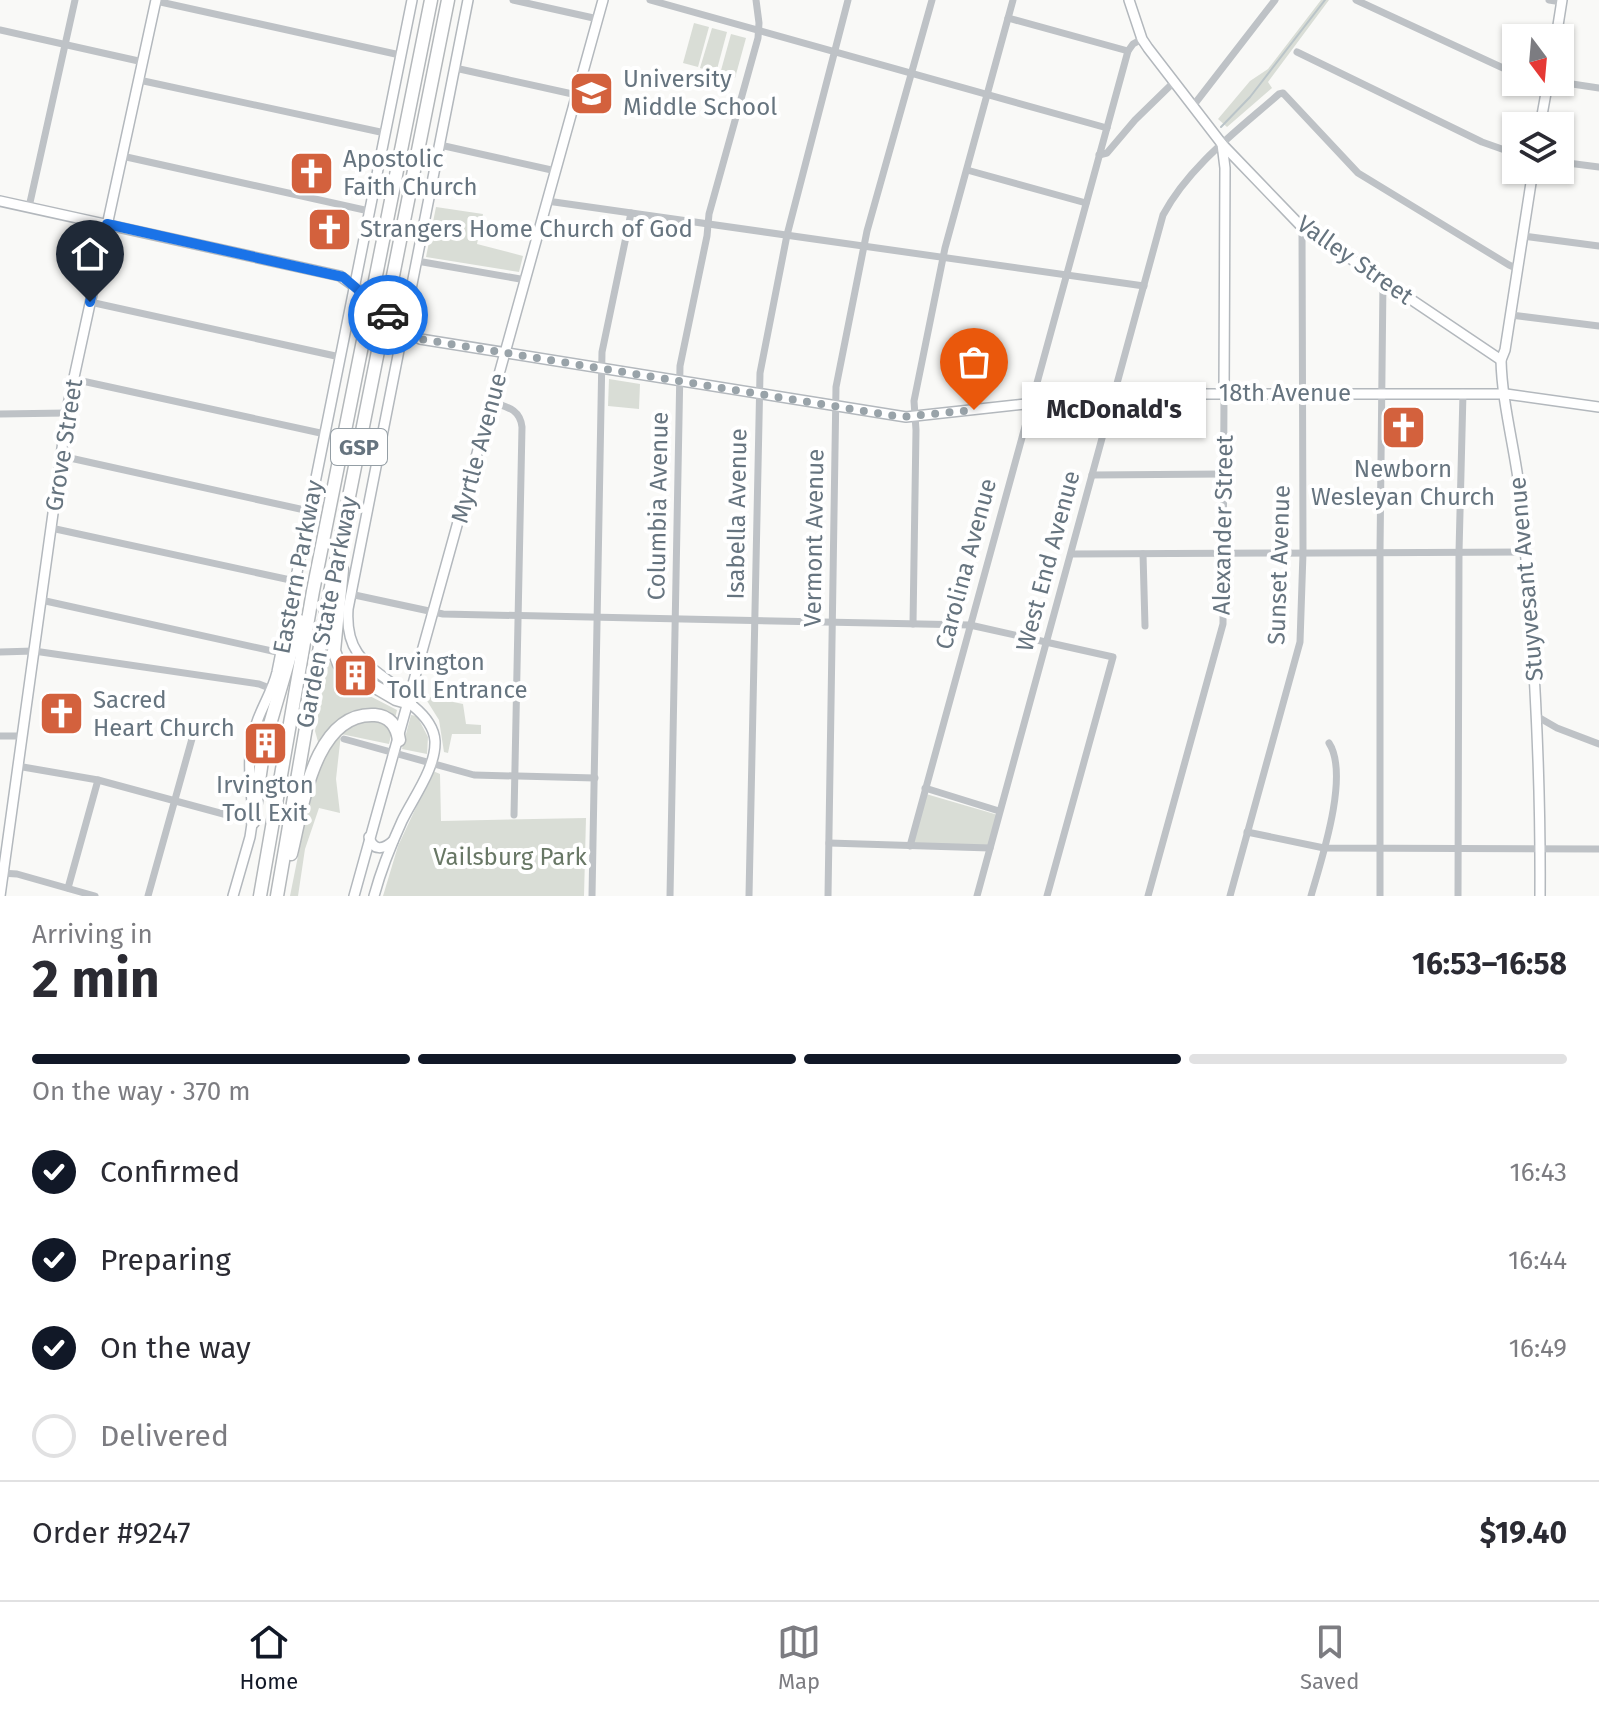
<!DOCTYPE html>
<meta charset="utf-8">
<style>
:root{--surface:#fff;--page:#f2f2f3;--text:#2b2b33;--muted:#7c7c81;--line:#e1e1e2;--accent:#111827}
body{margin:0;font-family:"Fira Sans",sans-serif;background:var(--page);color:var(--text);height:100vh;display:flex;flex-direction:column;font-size:30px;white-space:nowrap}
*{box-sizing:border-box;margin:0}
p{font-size:26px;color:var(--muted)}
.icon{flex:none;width:44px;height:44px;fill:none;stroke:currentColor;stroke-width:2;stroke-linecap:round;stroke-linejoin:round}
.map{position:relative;height:896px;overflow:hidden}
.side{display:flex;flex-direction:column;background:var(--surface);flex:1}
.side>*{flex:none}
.needle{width:52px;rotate:164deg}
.controls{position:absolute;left:1502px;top:24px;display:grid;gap:16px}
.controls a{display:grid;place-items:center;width:72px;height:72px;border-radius:0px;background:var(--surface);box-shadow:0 2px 6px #0004;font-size:40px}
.pin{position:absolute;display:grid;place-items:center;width:68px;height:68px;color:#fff;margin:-82px -34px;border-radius:50% 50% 50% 0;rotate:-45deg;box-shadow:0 0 8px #0007}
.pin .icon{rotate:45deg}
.courier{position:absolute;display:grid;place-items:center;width:80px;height:80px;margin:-40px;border:6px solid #1a73e8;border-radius:50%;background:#fff;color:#222;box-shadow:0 2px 10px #0007}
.bubble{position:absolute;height:56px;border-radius:0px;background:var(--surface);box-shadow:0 2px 6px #0004;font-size:26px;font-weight:700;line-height:56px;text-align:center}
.summary em{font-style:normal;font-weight:700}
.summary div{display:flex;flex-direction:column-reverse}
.summary{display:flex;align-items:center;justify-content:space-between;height:136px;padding:0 32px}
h1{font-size:52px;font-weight:700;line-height:60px}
.bar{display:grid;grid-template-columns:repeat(4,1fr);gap:12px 8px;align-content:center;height:96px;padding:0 32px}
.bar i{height:10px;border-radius:6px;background:var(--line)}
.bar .on{background:var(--accent)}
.bar p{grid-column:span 4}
.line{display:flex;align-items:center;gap:20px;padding:0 32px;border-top:2px solid var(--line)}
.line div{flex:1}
ol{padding:0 32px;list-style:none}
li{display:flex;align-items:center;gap:24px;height:88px}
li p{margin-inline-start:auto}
li .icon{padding:8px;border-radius:50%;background:var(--accent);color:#fff;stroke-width:4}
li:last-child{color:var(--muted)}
li i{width:44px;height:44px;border:4px solid var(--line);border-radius:50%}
.tab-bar{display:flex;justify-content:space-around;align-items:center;height:112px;border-top:2px solid var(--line);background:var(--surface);font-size:22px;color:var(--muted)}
.tab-bar a{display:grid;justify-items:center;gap:4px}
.tab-bar .on{color:var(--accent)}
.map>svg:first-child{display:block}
</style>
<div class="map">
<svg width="1599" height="896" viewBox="0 0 1599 896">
<rect width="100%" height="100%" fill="#f9f9f7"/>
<g fill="#d9ddd6">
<path d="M1321 0H1329L1268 82 1272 88 1227 127 1218 119 1250 81 1268 69Z"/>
<path d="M694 23 709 27 698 67 683 63Z"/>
<path d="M712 28 727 32 716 73 700 68Z"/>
<path d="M731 34 746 38 735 78 720 74Z"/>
<path d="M436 207 483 214 477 244 523 256 519 272 426 257Z"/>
<path d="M609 379 640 384 639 409 608 406Z"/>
<path d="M328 661 364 693 397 710 389 744 341 734 336 779 340 813 319 808 305 849 298 896H290L311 791 322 756 315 731Z"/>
<path d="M424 696 463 704 466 724 481 725V734H452L448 753 444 752 439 720Z"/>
<path d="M411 715 417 716 428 737 427 754 402 749Z"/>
<path d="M433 771 440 774 441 821 586 818 584 896H383L398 846Z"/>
<path d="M926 794 998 815 989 846 913 844Z"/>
</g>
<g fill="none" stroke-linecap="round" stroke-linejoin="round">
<path stroke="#bac4c8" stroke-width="2" d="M1221 127 1250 97 1325 0"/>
<defs>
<g id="secondary">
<path d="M1129 0 1142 39 1148 48 1222 144 1299 224 1501 360"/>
<path d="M1556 38 1562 0"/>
<path d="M1540 126 1548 82"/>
<path d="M1222 144 1225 168 1224 393"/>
<path d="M1533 170 1505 350 1501 360C1502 404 1515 449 1520 493 1533 627 1541 761 1540 896"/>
<path d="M0 201 340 276 357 288"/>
<path d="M397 322 420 339 906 417 1116 394H1506L1599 407"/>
<path d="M252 802C249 773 247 747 258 719 264 703 273 689 277 672L412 0"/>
<path d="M369 837C373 851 383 850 393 841"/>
<path d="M0 896 68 405 156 0"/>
<path d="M233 896 250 837 253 817"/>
<path d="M354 896 603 0"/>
<path d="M374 896C381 870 391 845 402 821 413 798 436 768 435 741 434 726 424 715 413 706 407 700 403 693 397 687 366 664 345 653 348 609L468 0"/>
</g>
<g id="highway">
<path d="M342 570 334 651 339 664 353 674"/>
<path d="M360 678 396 699 410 703"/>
<path d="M266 738 300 621"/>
<path d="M253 822 264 747"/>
<path d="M291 854C302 811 313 711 375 715 389 716 397 726 399 740"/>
<path d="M260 896 313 591 431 0"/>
<path d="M277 896 325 617 448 0"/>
</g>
</defs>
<use href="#secondary" stroke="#b3b8bd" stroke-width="12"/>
<use href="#highway" stroke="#b4b8bb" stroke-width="15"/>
<g stroke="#bec2c6" stroke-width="7">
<path d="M513 0 598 19"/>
<path d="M650 0 1107 128"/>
<path d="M1356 0 1516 74"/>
<path d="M1549 0 1562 2"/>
<path d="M156 1 400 55"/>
<path d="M1008 18 1128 51"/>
<path d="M0 30 143 62"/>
<path d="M1297 52 1482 142 1516 154"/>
<path d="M455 68 577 95"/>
<path d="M139 80 385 133"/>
<path d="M1559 82 1599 88"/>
<path d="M1193 106 1275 0"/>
<path d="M440 145 556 171"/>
<path d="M1099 155 1107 153 1135 120 1174 82"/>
<path d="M122 156 369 211"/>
<path d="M1560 162 1599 167"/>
<path d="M967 170 1086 203"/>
<path d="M547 201 1144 286"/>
<path d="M29 207 75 0"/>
<path d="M1523 236 1599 246"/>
<path d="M417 261 526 280"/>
<path d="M90 302 340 357"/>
<path d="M1511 315 1599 326"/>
<path d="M73 379 325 434"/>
<path d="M492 402C507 407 520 409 522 427L514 815"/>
<path d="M0 414 67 413"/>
<path d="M61 456 309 511"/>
<path d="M1092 475 1223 474"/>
<path d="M51 528 295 581"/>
<path d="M1072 554 1525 552"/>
<path d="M1143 554 1145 626"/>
<path d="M350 594 443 614 970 625 1113 657 1047 896"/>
<path d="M41 600 281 653"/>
<path d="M913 624 916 430 914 401 945 248 1013 0"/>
<path d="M0 652 34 651 259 684 272 689"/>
<path d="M1538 717 1557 728 1599 744"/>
<path d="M0 736H22"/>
<path d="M344 739 474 775 595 778"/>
<path d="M17 766 98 780 253 822"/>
<path d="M925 788 999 811"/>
<path d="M1247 832 1324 848 1599 849"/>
<path d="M829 843 990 848"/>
<path d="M910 846 1128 51 1133 44 1142 39"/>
<path d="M0 873 17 874 95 896"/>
<path d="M68 888 98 780"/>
<path d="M148 896 195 728"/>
<path d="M592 896 602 352 631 213"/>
<path d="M670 896 680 366 707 236 709 214 758 38 759 23 756 0"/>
<path d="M749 896 760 373 787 235 848 0"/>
<path d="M828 896 836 387 867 231 932 0"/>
<path d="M977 896 1163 215C1189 166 1238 130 1279 94L1283 93 1358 173 1509 265 1518 269"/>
<path d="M1148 896 1223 624 1224 393"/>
<path d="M1230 896 1300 642 1303 553 1302 226"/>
<path d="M1311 896C1321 861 1350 775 1329 743"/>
<path d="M1380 896V551L1383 281"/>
<path d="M1458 896 1459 552 1463 393"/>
</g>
<use href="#secondary" stroke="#fff" stroke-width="9"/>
<use href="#highway" stroke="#fff" stroke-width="12"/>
<defs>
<path id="secondary-bridge" d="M360 291 397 322"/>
</defs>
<use href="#secondary-bridge" stroke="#b3b8bd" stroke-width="12" stroke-linecap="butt"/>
<use href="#secondary-bridge" stroke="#fff" stroke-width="9"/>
</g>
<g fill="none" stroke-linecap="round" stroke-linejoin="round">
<path stroke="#99a3a9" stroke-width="8" stroke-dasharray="0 14.4" d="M388 315 420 339 654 377 901 417 974 410"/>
<path stroke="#1a73e8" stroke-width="10" d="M90 302 107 224 343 277 388 315"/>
</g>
<defs>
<symbol id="school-square" viewBox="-11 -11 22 22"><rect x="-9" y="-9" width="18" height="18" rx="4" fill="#d3613d" stroke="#fff"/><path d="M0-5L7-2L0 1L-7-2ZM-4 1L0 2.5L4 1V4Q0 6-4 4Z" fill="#fff"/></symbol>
<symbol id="church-square" viewBox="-11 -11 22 22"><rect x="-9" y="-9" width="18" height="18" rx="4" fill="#d3613d" stroke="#fff"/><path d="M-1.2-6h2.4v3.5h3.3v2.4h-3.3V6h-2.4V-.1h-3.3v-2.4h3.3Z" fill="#fff"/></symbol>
<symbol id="building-square" viewBox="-11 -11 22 22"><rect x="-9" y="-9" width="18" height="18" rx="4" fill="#d3613d" stroke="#fff"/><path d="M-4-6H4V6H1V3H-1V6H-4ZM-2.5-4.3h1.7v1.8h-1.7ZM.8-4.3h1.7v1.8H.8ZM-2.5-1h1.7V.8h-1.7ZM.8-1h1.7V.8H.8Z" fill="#fff"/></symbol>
</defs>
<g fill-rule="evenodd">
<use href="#school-square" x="566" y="68" width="51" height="51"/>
<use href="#church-square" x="286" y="148" width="51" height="51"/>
<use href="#church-square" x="304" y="204" width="51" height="51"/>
<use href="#church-square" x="1378" y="402" width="51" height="51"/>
<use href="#building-square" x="330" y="650" width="51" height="51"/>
<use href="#church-square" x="36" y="688" width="51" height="51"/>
<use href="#building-square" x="240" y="718" width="51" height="51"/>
</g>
<g text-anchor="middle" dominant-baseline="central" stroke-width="8" stroke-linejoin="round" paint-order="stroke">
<rect fill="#fff" stroke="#949ea5" stroke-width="2" x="331" y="429" width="56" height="36" rx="6"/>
<g font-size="22" font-weight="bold" fill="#66747f">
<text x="359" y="447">GSP</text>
</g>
<g font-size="24" fill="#66747f" stroke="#fff" text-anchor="start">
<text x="623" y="79">University<tspan x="623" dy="28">Middle School</tspan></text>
<text x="343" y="159">Apostolic<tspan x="343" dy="28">Faith Church</tspan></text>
<text x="360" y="229">Strangers Home Church of God</text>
<text x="1403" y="469" text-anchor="middle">Newborn<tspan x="1403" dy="28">Wesleyan Church</tspan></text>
<text x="387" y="662">Irvington<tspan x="387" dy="28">Toll Entrance</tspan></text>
<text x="93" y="700">Sacred<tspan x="93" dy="28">Heart Church</tspan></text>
<text x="265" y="785" text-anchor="middle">Irvington<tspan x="265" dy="28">Toll Exit</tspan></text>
</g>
<g font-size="24" fill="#66747f" stroke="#fff">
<text transform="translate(1355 260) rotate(35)">Valley Street</text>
<text x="1285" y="393">18th Avenue</text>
<text transform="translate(64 445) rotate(-81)">Grove Street</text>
<text transform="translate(479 448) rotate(-75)">Myrtle Avenue</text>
<text transform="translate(658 506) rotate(-89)">Columbia Avenue</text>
<text transform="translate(737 514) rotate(-89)">Isabella Avenue</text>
<text transform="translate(1223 525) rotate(-89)">Alexander Street</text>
<text transform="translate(814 538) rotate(-89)">Vermont Avenue</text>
<text transform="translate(1048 561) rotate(-75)">West End Avenue</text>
<text transform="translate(966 564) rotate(-75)">Carolina Avenue</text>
<text transform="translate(1279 565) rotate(-88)">Sunset Avenue</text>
<text transform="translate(298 567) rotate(-79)">Eastern Parkway</text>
<text transform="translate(1526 579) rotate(-95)">Stuyvesant Avenue</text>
<text transform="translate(327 612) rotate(-79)">Garden State Parkway</text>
</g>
<g font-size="24" fill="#687765" stroke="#fff">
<text x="510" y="857">Vailsburg Park</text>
</g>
</g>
</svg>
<div class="controls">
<a><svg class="needle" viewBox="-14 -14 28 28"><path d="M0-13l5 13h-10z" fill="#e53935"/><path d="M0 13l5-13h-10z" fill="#7c7c81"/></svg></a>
<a><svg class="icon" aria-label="layers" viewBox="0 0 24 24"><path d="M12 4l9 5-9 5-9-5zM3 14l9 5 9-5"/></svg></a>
</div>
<div class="pin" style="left:974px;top:410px;background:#ea580c"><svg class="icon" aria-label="bag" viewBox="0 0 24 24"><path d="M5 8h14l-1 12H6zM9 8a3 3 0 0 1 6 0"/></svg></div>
<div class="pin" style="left:90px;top:302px;background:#1f2937"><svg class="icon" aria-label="home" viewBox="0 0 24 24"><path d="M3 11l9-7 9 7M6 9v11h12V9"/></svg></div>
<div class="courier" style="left:388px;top:315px"><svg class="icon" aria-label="car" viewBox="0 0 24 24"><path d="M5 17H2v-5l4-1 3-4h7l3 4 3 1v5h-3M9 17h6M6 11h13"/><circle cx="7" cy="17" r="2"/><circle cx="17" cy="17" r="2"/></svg></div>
<div class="bubble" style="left:1022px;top:382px;width:184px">McDonald's</div>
</div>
<section class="side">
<div class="summary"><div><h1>2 min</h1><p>Arriving in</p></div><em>16:53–16:58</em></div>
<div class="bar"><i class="on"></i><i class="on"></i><i class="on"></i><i></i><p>On the way · 370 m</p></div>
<ol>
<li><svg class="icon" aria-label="check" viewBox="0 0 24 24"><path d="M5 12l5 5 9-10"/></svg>Confirmed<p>16:43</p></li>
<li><svg class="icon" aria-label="check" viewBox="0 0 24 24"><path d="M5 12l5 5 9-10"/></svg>Preparing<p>16:44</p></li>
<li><svg class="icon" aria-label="check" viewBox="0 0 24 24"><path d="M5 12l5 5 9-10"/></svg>On the way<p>16:49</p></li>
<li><i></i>Delivered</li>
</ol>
<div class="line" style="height:104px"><div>Order #9247</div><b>$19.40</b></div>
</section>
<nav class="tab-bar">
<a class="on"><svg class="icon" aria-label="home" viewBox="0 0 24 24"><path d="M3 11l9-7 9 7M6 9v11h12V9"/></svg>Home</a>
<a><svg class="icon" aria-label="map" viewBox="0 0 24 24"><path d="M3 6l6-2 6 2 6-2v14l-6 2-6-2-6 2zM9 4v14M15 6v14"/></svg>Map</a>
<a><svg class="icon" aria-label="saved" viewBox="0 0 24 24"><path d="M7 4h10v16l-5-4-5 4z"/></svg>Saved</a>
</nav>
